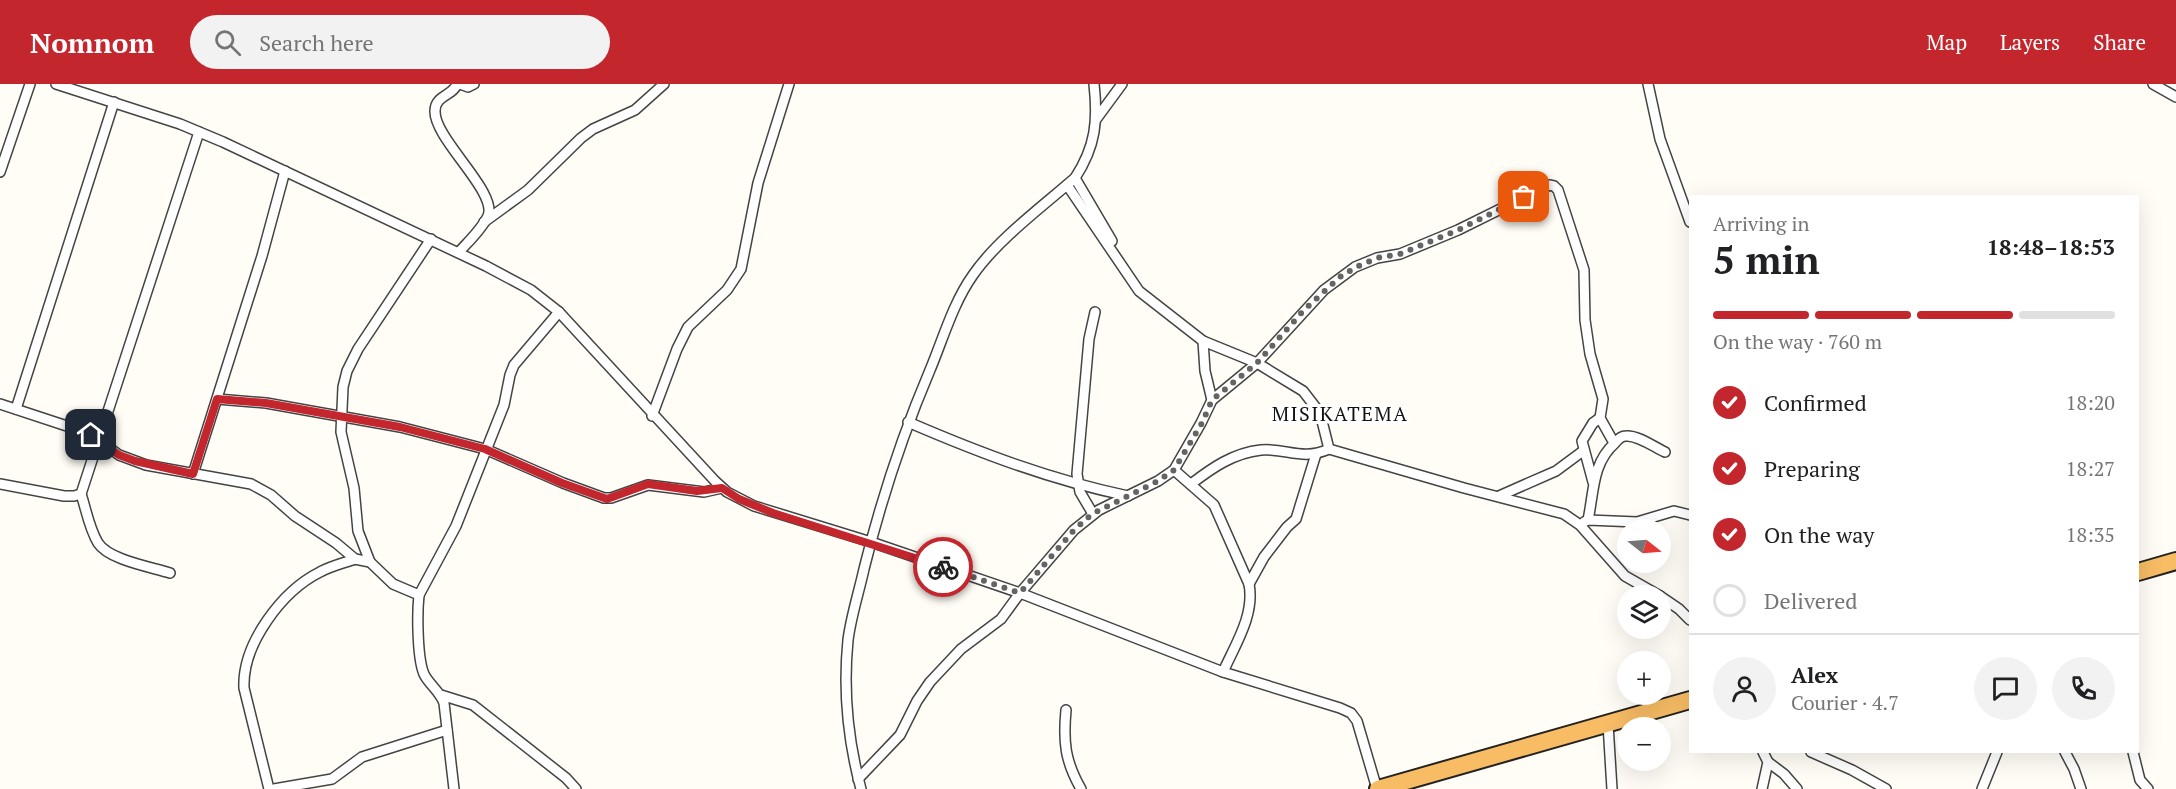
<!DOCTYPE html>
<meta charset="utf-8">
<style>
:root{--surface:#fff;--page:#f2f2f2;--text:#202124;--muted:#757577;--line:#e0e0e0;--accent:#c4262e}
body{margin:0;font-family:"PT Serif",serif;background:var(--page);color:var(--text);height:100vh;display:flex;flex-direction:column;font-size:22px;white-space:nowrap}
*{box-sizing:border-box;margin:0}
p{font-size:20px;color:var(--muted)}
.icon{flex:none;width:33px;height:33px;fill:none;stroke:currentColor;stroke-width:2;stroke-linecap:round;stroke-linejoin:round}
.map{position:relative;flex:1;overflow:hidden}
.sheet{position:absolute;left:1689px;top:111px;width:450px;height:558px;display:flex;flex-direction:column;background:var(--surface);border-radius:0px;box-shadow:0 6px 24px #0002}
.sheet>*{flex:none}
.needle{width:39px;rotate:107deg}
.tools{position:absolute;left:1617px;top:435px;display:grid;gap:12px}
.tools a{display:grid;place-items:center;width:54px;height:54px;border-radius:50%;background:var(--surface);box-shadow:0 6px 24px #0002;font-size:30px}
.pin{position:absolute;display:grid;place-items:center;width:51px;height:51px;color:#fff;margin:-26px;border-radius:12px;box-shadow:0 3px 9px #0006}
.courier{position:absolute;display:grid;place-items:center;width:60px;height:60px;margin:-30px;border:4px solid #c4262e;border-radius:50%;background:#fff;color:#222;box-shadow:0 2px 8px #0007}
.headline em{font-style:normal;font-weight:700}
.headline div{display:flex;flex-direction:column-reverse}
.headline{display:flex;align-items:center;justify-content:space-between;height:102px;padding:0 24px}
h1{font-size:39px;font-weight:700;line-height:45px}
.bar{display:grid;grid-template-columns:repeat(4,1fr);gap:9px 6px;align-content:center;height:72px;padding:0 24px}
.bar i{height:8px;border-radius:4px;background:var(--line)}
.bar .selected{background:var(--accent)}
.bar p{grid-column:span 4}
.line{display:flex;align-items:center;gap:15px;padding:0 24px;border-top:2px solid var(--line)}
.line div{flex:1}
.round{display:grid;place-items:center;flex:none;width:63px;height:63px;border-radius:32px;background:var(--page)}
ol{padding:0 24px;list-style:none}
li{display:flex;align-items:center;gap:18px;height:66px}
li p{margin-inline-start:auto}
li .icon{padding:6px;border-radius:50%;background:var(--accent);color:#fff;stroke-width:4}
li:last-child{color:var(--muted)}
li i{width:33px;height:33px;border:3px solid var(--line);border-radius:50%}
header{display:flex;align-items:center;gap:36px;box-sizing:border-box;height:84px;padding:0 30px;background:var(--accent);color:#fff}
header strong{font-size:28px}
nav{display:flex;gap:33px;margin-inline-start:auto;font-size:21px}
.search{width:420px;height:54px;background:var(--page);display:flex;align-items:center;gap:15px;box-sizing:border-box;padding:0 21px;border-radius:33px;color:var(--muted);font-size:22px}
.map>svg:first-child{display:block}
</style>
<header>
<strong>Nomnom</strong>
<div class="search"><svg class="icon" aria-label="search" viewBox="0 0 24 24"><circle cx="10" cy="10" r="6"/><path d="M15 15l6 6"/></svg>Search here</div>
<nav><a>Map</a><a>Layers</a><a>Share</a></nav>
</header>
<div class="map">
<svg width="2176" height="705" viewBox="0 0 2176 705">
<rect width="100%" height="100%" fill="#fffdf5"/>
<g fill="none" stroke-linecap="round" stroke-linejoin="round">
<defs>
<g id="minor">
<path d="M56 0 180 40 223 58 486 182 531 206 559 228 715 397 727 408 754 422 871 458 1020 509 1223 588 1340 624 1351 629 1357 637 1377 705"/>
<path d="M457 0C453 12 435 11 435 27 434 55 498 108 488 132 482 145 468 158 459 168"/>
<path d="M460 0 468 3 474 0"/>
<path d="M1648 0 1660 55 1690 138"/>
<path d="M2153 0 2176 13"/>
<path d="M1097 34 1122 0"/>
<path d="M0 88 30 0"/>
<path d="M1075 94 1112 157"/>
<path d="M1067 101 1139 207 1203 257 1257 279 1303 307 1320 329 1329 365"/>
<path d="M484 138 528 106 581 54 593 45 635 26 664 0"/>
<path d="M1203 257 1205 287 1212 316"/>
<path d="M217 315 266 319 400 343 485 365 563 399 604 414H611L648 401 704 408 722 404"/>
<path d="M0 320 82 347 96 354 119 371 146 381 251 400 271 411 295 432 336 459 355 475 370 478 393 500 419 511C417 529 417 578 425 592 431 602 440 608 444 619L454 705"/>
<path d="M16 325 114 18"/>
<path d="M652 332 677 265 688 243 727 206 741 185 758 99 789 0"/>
<path d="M908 338C980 369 1051 396 1128 412"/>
<path d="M1174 386 1214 421 1249 500C1255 531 1235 561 1223 588"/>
<path d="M193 390 262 172 285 87"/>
<path d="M1593 398 1582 357 1593 339 1600 334"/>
<path d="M0 400 64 412H74L81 410"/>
<path d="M1191 400C1212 384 1233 369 1261 366 1287 364 1302 377 1329 365L1464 404 1564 430 1580 441 1625 492 1660 512"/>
<path d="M1499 412 1556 387 1583 367"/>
<path d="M1093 430 1080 408 1077 390 1089 255 1095 228"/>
<path d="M1588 436C1594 408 1592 379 1615 359 1618 355 1621 352 1626 352 1638 351 1654 363 1665 368"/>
<path d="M1584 438 1588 436 1637 438 1674 427 1690 431"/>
<path d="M370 478 358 447 354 404 341 348 343 303 347 287 358 265 431 155"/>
<path d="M170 489C151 483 109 476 98 459 89 444 86 425 81 410L199 48"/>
<path d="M1249 500 1264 473 1287 443 1296 435 1316 370"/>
<path d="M419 511 456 442 504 321 510 291 514 281 559 228"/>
<path d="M1660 512 1679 525 1690 536"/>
<path d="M441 611 473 621 566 694 576 705"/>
<path d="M1066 626C1063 658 1065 677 1081 705"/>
<path d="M1608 640 1612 705"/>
<path d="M1811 668 1852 686 1886 705"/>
<path d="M2065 668 2074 685 2081 705"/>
<path d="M2133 668 2140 696 2148 705"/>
<path d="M1768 678 1784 690 1797 705"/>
<path d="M858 695 900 651 917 617 930 598 961 565 1001 535 1020 509 1074 446 1099 426 1158 397 1174 386 1201 339 1212 316 1257 279 1324 206 1355 183 1377 174 1400 170 1458 146 1549 101 1554 102 1558 106 1584 186 1585 236 1590 270 1603 315 1600 334 1614 359"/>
<path d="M269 705 244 604C242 560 282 507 320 488 331 482 344 479 355 475"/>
<path d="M274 705 332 695 362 673 447 646"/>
<path d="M861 705C848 657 843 606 848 556 851 532 859 508 864 485 881 416 902 352 930 286 943 255 953 219 973 191 997 156 1043 122 1075 94 1096 62 1098 36 1094 0"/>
<path d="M1762 705 1768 678 1763 668"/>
<path d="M1982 705 1997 668"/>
</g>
<g id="trunk">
<path d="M2138 488 2176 477"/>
<path d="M1378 705 1690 616"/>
</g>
</defs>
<use href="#minor" stroke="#444" stroke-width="12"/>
<use href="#trunk" stroke="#222" stroke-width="20"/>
<use href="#minor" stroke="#fff" stroke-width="9"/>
<use href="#trunk" stroke="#f7bc64" stroke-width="16"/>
</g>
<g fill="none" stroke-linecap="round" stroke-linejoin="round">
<path stroke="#646461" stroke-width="6" stroke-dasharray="0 10.8" d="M943 483 1020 509 1074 446 1092 430 1158 397 1174 386 1202 339 1212 316 1257 279 1304 226 1340 193 1356 183 1377 174 1400 170 1458 146 1524 113"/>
<path stroke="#c4262e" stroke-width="8" d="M91 351 119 371 135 377 193 390 217 315 266 319 400 343 485 365 562 399 607 415 648 400 697 407 722 404 739 415 773 429 943 483"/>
</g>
<g text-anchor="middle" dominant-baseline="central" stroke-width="6" stroke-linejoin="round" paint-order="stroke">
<g font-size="20" letter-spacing="1.5" fill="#111" stroke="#fff">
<text x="1340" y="329">MISIKATEMA</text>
</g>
</g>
</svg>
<div class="tools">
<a><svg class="needle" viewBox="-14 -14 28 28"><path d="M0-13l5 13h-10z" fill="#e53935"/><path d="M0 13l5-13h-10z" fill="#757577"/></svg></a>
<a><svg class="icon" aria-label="layers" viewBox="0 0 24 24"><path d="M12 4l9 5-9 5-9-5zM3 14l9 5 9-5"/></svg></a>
<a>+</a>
<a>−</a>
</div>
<div class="pin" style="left:1524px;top:113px;background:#ea580c"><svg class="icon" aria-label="bag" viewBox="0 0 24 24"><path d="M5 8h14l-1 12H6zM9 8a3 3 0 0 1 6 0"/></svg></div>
<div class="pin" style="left:91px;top:351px;background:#1f2937"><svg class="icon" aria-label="home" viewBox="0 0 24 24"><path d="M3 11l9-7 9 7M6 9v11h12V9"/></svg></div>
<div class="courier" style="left:943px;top:483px"><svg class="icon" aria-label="bike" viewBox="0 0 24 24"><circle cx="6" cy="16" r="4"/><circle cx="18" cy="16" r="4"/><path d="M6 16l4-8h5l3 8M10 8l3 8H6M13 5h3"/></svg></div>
<section class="sheet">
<div class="headline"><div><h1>5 min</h1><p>Arriving in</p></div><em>18:48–18:53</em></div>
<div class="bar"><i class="selected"></i><i class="selected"></i><i class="selected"></i><i></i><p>On the way · 760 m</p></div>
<ol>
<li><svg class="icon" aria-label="check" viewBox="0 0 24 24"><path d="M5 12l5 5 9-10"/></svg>Confirmed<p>18:20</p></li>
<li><svg class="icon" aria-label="check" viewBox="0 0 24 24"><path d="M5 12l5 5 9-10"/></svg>Preparing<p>18:27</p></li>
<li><svg class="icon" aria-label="check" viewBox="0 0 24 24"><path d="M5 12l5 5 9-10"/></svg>On the way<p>18:35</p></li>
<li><i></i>Delivered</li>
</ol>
<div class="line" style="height:108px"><a class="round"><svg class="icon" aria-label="person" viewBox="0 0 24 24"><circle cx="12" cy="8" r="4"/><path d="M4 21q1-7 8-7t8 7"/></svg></a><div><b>Alex</b><p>Courier · 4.7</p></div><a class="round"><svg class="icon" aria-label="chat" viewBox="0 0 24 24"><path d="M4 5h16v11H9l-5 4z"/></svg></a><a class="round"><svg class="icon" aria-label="phone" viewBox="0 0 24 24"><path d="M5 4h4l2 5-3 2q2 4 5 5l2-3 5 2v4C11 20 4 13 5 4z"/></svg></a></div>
</section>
</div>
